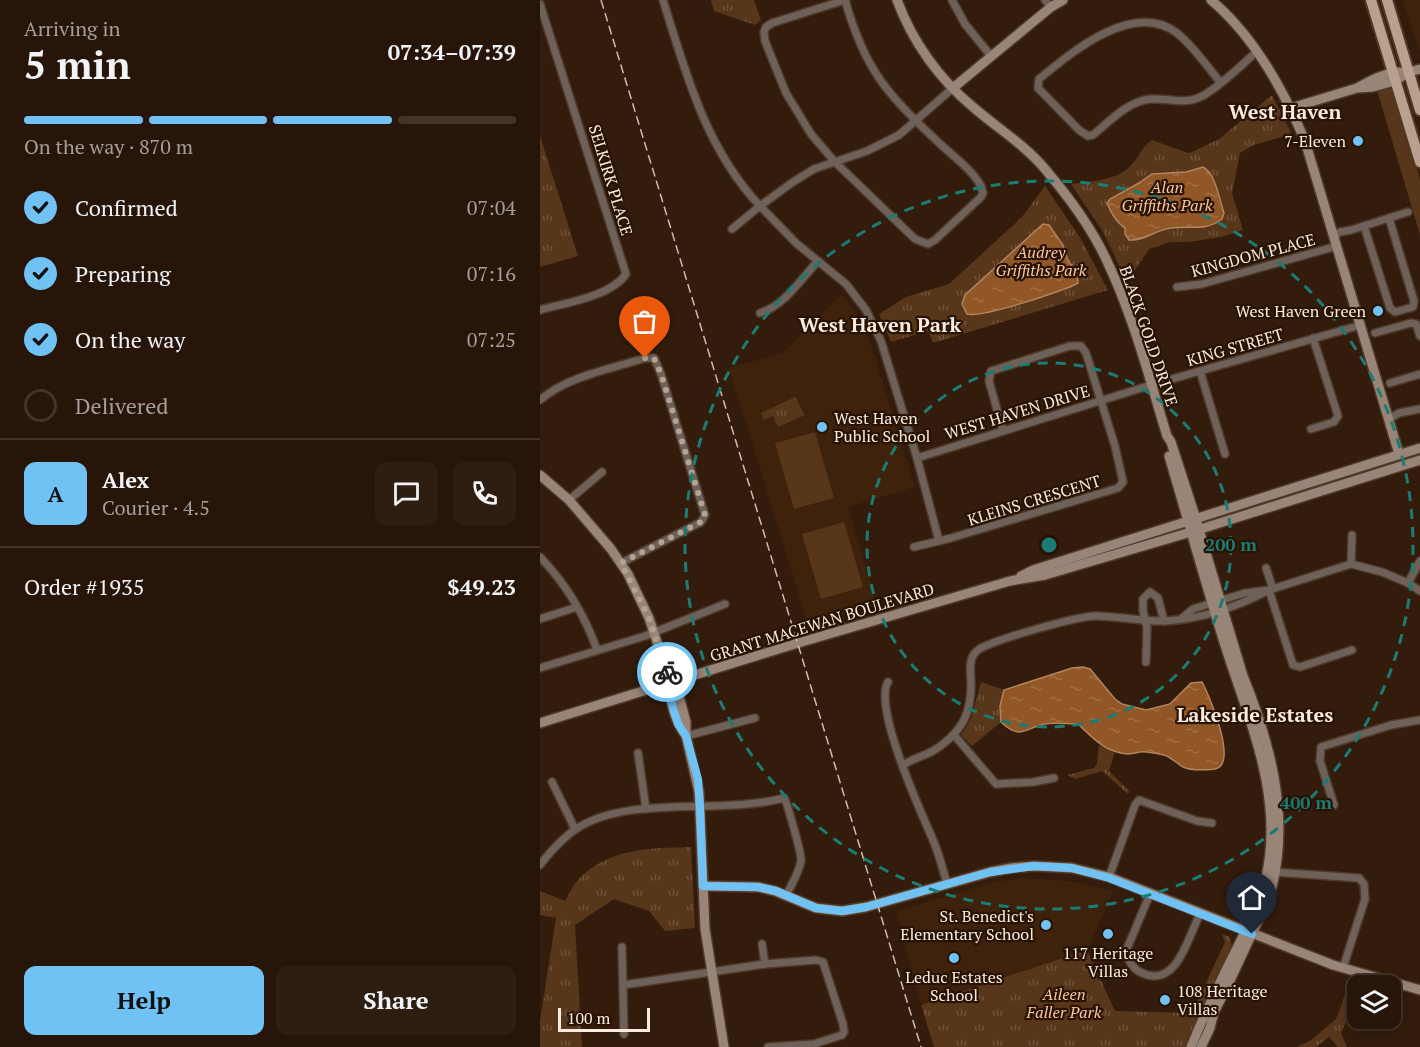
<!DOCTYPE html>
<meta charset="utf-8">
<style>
:root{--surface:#261508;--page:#2e1e12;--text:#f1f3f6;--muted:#a49f9c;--line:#423429;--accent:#70c2f4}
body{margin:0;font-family:"PT Serif",serif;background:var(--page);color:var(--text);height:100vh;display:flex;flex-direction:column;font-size:22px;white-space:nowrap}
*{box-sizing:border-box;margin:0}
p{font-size:20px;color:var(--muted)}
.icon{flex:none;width:33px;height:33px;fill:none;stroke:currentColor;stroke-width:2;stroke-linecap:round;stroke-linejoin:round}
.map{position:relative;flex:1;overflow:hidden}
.sheet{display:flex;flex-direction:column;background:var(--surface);width:540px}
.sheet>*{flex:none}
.controls{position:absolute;left:807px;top:975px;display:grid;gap:12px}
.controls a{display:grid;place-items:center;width:54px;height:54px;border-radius:12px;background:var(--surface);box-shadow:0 3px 15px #0003,0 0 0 2px var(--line);font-size:30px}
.scale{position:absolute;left:18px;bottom:15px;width:92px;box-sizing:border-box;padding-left:6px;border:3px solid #faebe0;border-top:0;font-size:16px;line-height:21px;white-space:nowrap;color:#faebe0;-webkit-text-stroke:4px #281303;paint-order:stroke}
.pin{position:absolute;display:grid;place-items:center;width:51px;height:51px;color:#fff;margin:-62px -26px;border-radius:50% 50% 50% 0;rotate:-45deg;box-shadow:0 0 6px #0007}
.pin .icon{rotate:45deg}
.courier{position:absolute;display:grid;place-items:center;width:60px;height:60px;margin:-30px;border:4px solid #70c2f4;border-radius:50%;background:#fff;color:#222;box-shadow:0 2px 8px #0007}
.summary em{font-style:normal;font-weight:700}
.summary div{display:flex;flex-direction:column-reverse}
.summary{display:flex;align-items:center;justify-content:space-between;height:102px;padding:0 24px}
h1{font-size:39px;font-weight:700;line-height:45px}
.bar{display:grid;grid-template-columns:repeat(4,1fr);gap:9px 6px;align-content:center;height:72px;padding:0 24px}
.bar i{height:8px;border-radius:4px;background:var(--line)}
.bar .selected{background:var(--accent)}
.bar p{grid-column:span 4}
.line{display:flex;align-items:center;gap:15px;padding:0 24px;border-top:2px solid var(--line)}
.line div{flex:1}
.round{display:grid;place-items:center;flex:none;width:63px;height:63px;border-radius:12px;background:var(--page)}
ol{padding:0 24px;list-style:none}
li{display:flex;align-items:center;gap:18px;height:66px}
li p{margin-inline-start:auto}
li .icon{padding:6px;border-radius:50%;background:var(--accent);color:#111;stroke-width:4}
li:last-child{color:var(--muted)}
li i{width:33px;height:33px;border:3px solid var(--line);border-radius:50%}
.button{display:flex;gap:12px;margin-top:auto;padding:12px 24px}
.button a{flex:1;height:69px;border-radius:12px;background:var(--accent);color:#111;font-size:24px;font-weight:700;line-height:69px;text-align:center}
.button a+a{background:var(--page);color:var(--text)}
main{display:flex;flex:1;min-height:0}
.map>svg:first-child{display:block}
</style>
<main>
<section class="sheet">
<div class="summary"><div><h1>5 min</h1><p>Arriving in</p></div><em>07:34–07:39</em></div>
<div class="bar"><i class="selected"></i><i class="selected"></i><i class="selected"></i><i></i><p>On the way · 870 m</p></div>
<ol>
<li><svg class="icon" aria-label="check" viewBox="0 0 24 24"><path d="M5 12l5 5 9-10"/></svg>Confirmed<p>07:04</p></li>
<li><svg class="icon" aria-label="check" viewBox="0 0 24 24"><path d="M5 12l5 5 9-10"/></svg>Preparing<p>07:16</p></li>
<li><svg class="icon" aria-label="check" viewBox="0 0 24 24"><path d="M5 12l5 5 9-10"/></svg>On the way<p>07:25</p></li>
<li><i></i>Delivered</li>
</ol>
<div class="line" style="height:108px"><b class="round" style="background:var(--accent);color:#111">A</b><div><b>Alex</b><p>Courier · 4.5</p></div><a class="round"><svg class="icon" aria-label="chat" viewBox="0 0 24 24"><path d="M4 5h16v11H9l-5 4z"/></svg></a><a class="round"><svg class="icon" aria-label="phone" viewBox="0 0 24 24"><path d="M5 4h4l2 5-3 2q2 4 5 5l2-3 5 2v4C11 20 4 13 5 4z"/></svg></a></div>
<div class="line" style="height:78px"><div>Order #1935</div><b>$49.23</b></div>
<div class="button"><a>Help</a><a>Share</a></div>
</section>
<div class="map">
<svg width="880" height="1047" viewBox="0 0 880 1047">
<defs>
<pattern id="park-tufts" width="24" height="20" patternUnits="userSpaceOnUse" patternTransform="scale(1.5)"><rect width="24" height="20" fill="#58361a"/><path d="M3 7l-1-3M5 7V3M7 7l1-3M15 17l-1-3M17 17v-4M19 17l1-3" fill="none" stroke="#71533b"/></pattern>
<pattern id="water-ripples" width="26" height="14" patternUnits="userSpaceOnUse" patternTransform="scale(1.5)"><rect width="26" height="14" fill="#925726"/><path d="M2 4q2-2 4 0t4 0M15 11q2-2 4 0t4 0" fill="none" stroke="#a26f45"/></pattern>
</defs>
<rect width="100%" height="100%" fill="#331c0b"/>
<g fill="#3e220b">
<path d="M863 0H880V50H879Z"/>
<path d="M301 294 317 314 331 344 375 487 308 507 337 605 268 625 189 368 243 353Z"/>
<path d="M483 878 529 881 574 891 547 950 381 1005 356 911 454 882Z"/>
</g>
<g fill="#58361a">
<path d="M853 88 880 180V235L837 90Z"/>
<path d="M275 432 294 498 254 509 235 443Z"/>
<path d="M304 522 323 587 281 599 262 534Z"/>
</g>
<g fill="url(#park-tufts)">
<path d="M214 0 221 20 215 25 174 11 171 0Z"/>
<path d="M732 95 752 134 714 145 700 153 692 193 703 230 681 237 648 242H630L609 249 587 282 563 232 531 184C552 181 580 181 594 162 600 154 604 145 612 140L648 153 652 152 679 139Z"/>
<path d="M0 136 38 256 0 267Z"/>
<path d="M505 186 541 239 568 290 393 343 388 331 351 342 339 314 366 297 409 284 482 217Z"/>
<path d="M255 397 265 415 238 427 233 416 224 420 221 413Z"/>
<path d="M441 682 464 690 460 706 461 722 432 746 421 735 431 719Z"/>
<path d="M559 745 575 751 569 771 589 791 588 794 562 771 535 779 527 775 554 768 557 764Z"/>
<path d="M151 847 155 928 125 931 109 911 74 899 35 925 42 1047H0V1021L16 918 0 915V891L25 901C29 895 32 887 37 881 66 848 111 848 151 847Z"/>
<path d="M682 934 690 937 692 947 647 1047H394L381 1005 547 950 575 1011 652 1013 685 942Z"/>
<path d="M813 974 826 978 823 985 818 986 817 997 801 1033 807 1047H798L789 1037 776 1047H756L770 1041 796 1019Z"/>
</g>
<g fill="url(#water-ripples)" stroke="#b1835e" stroke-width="1.5">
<path d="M663 167C676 174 679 199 684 213L682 219C664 233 646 224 626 229 613 232 603 241 589 240L585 234V228C577 223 571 213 567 203L570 199 599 183 612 174 646 172Z"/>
<path d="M503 224 509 225 523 245 528 261 537 272 538 283 530 287C511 294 443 318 427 314L422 304 425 295Z"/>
<path d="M543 667 550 669 575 699 582 704 606 710 630 704 651 683 662 682C669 695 699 765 675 769 666 770 652 771 643 767 636 763 631 757 624 755 618 754 611 752 606 752 600 751 593 754 587 754 565 752 553 738 538 724 527 724 515 722 504 724 484 729 480 740 461 722L460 706 464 690 532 668Z"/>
</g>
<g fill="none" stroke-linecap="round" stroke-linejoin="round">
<defs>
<g id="street">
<path d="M123 0C146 74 166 149 220 206L192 229"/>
<path d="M304 0H305C324 67 346 94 396 140 410 154 431 168 441 186L443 193 441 197 395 240 388 244 375 239 294 161 271 134 246 93 225 41 224 32 226 27 232 23 305 0H306"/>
<path d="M412 0 425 24 451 56"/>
<path d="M505 0 511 7"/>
<path d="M0 4 86 274C72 296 25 303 0 310"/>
<path d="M680 82C667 66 654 47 637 33 593 0 532 52 499 79L498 88 539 130 548 136 553 135C570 121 588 101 611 99 626 98 644 104 658 98 674 92 702 65 716 52"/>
<path d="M413 88 359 135 327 151 274 169 253 182 220 206 256 243 306 284 326 310 341 341 377 458 611 385 821 325"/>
<path d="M824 226 850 308 855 312 873 307 874 301 849 218"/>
<path d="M794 236 800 232 811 230 868 212"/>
<path d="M637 287 662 284 797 246"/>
<path d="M220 313C244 306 261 279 278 261"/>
<path d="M835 333 871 323 876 324 880 336"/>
<path d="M660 371 685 454"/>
<path d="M850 383 880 374"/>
<path d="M0 400C28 376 71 369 105 358H114L121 374 165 515 161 522 81 563"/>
<path d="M849 419 859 413 880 409"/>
<path d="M771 429 794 422 798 416 773 338"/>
<path d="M377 458 399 541"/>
<path d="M29 500 62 472"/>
<path d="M374 547 411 538 578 488 583 482 575 446 546 353 541 346H530L451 371 449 381 463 431"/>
<path d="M0 557C25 583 45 616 57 650"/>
<path d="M811 564 812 535"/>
<path d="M726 568 733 589"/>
<path d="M868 583 880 561"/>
<path d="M729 590 753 665 760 667 812 650"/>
<path d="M642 618 653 609 672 603 705 593 729 590 811 564 842 572 868 583 880 591"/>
<path d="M0 619 37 607"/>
<path d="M606 662 607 628 603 611V599L610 592 618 598 624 621"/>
<path d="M0 668 105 636 185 604"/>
<path d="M348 682C333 708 381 812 393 840 399 854 403 869 407 884"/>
<path d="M414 735 456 784 493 782 514 778"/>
<path d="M146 736 215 718"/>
<path d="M98 753 106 809"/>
<path d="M363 765C372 759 381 757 391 752 404 745 417 733 424 720 429 710 431 696 431 685 431 674 427 658 438 650 452 640 538 616 556 616 579 616 602 622 625 621 661 619 697 607 729 590"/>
<path d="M12 782 35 829"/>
<path d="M794 805 780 761 781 747 851 725 880 720"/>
<path d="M0 865C8 854 25 836 36 829 89 794 181 815 244 798 247 802 262 855 261 861 259 873 251 885 246 896"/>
<path d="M733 872 819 878 824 884 825 899 803 968"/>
<path d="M569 877 595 805 599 800 657 821 672 823"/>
<path d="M610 894 586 951C588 961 593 969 602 973 637 989 648 937 660 914"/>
<path d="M222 944 225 964"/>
<path d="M82 947 84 1034"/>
<path d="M83 985 225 964 276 960 283 962 303 1024 304 1032 302 1035 274 1044 228 1047"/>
</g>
<g id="secondary">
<path d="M357 0C372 41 399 79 433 107 457 128 484 144 505 169 528 196 551 227 566 259 593 315 609 377 627 436L631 442 655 516 703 676C730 742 750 815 732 887 726 907 715 927 706 946 696 968 686 990 674 1012L670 1028 661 1047"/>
<path d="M671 0C714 36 744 91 765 141L859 454"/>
<path d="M819 87C831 80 846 72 860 72"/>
<path d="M413 88 511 7 523 0"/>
<path d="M751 108 817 88 833 87 855 81 869 72 880 69"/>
<path d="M629 456C647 517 664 578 683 639 707 717 745 794 726 877 719 909 701 939 687 968 674 994 662 1020 651 1047"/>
<path d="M0 475 29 500 71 549 88 574 109 618 131 684 139 696 146 722V736L159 792 165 929 184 1047"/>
<path d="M481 576 493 570 880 448"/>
<path d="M131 684C129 703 135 720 146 736"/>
<path d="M0 723 258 643 470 581 505 575 651 532 880 460"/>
<path d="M163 886 218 887 235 891 276 908 302 911 326 907 450 872 471 868 494 866 532 868 569 877 793 965 880 990"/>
</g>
<g id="primary">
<path d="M831 0 880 162"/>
<path d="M847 0 880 110"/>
</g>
</defs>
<use href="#street" stroke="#4f3929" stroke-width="10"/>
<use href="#secondary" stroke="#4f3929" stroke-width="12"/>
<use href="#primary" stroke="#4f3929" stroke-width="14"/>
<use href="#street" stroke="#6d6159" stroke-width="7"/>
<use href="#secondary" stroke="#988577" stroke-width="9"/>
<use href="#primary" stroke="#b9a08f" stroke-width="10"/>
<path stroke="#cdbcaf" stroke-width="1.5" stroke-dasharray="9 4.5" stroke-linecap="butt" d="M61 0 381 1047"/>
</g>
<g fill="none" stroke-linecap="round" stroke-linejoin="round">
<path stroke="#b4a395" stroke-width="6" stroke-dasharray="0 10.8" d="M105 358H114L121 374 165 515 161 522 81 563 109 618 127 672"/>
<path stroke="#70c2f4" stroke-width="8" d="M127 672 131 684 130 698 138 724 146 736 158 779 160 807 163 886 218 887 236 891 276 908 302 911 326 907 450 872 494 866 532 868 569 878 712 934"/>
</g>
<g fill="none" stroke="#1b7c74" stroke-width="3" stroke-dasharray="10 8">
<circle cx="509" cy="545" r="182"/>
<circle cx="509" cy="545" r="364"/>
</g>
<g fill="#70c2f4" stroke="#281303" stroke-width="2">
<circle cx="818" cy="141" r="6"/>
<circle cx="838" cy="311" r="6"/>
<circle cx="282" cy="427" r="6"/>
<circle cx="506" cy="925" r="6"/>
<circle cx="568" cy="934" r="6"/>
<circle cx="414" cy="958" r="6"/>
<circle cx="625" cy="1000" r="6"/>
</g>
<g text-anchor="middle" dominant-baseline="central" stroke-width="4.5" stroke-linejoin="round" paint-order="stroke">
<g font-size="16" fill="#faebe0" stroke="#281303" text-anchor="end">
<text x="806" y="141">7-Eleven</text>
<text x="826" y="311">West Haven Green</text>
<text x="294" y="418" text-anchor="start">West Haven<tspan x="294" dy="18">Public School</tspan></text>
<text x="494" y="916">St. Benedict's<tspan x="494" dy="18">Elementary School</tspan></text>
<text x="568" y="953" text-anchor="middle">117 Heritage<tspan x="568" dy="18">Villas</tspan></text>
<text x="414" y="977" text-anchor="middle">Leduc Estates<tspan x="414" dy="18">School</tspan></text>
<text x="637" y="991" text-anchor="start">108 Heritage<tspan x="637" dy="18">Villas</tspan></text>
</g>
<g font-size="16" fill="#faebe0" stroke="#281303">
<text transform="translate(71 180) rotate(73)">SELKIRK PLACE</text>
<text transform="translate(713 255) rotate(-15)">KINGDOM PLACE</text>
<text transform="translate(609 336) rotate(71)">BLACK GOLD DRIVE</text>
<text transform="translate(695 347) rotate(-16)">KING STREET</text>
<text transform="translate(477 412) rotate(-17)">WEST HAVEN DRIVE</text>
<text transform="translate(494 500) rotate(-17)">KLEINS CRESCENT</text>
<text transform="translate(282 622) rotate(-17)">GRANT MACEWAN BOULEVARD</text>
</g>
<g font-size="16" font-style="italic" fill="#fac59f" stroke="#281303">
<text x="627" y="187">Alan<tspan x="627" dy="18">Griffiths Park</tspan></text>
<text x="501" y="252">Audrey<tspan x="501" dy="18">Griffiths Park</tspan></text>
<text x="524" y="994">Aileen<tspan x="524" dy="18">Faller Park</tspan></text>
</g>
<g font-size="20" font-weight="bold" fill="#faebe0" stroke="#281303">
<text x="745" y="111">West Haven</text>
<text x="340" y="324">West Haven Park</text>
<text x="715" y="714">Lakeside Estates</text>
</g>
</g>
<circle cx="509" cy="545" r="9" fill="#1b7c74" stroke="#281303" stroke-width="3"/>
<g font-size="18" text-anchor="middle" font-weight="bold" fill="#1b7c74" stroke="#281303" stroke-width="4.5" stroke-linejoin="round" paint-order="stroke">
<text x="691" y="551">200 m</text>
<text x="766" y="809">400 m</text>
</g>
</svg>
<div class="controls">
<a><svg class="icon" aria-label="layers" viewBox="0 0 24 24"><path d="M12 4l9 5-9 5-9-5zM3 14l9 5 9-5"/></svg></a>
</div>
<div class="scale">100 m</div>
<div class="pin" style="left:105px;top:358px;background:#ea580c"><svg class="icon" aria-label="bag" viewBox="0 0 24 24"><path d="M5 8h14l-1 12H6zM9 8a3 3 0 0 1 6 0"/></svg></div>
<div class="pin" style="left:712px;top:934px;background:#1f2937"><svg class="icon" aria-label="home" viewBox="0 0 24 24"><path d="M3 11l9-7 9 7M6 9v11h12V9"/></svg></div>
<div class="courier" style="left:127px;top:672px"><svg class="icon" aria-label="bike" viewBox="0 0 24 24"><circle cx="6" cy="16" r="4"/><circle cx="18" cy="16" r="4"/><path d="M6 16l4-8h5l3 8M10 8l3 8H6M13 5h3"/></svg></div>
</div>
</main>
